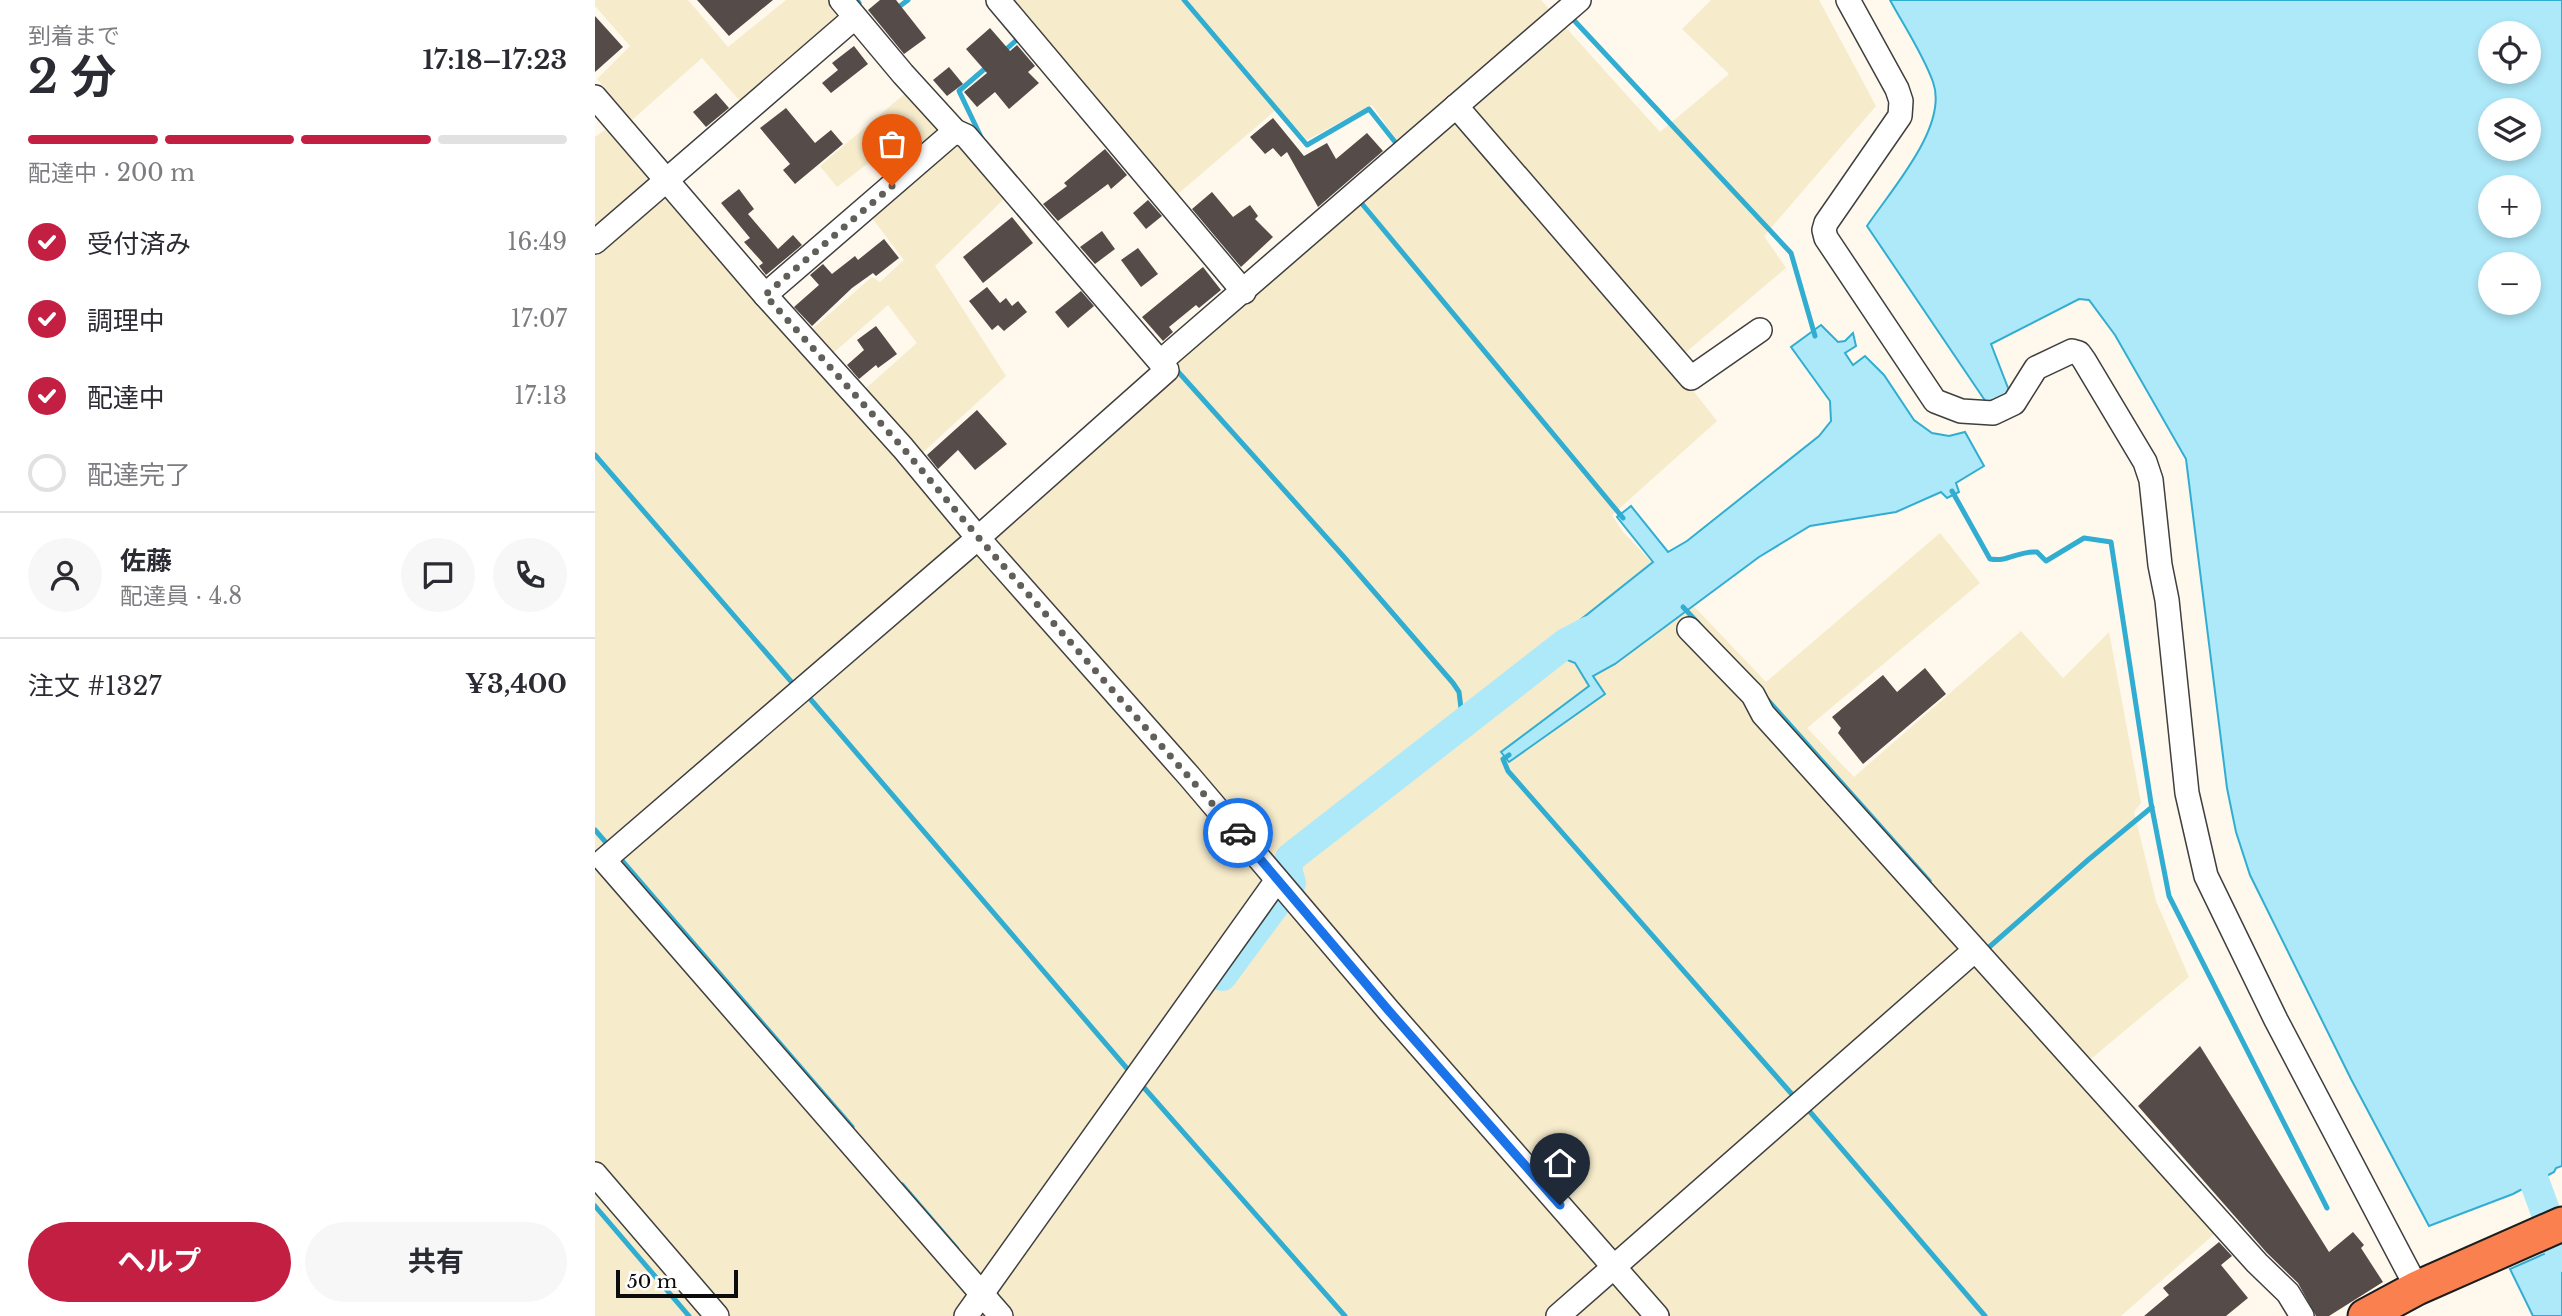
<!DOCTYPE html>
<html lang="ja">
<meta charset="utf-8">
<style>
:root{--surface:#fff;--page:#f7f7f7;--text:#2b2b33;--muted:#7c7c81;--line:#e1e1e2;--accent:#c21f42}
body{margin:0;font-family:"Libre Baskerville","Noto Sans JP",serif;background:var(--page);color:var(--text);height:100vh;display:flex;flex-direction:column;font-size:26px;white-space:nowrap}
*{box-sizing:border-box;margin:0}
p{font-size:23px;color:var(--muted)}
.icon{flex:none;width:38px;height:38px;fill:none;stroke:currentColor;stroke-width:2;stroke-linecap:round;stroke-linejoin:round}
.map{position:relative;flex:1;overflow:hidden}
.details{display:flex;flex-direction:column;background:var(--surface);width:595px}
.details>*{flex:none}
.buttons{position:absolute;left:1883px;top:21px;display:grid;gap:14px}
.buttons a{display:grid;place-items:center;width:63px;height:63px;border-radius:50%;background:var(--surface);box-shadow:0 4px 10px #0003;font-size:35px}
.scale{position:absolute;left:21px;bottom:18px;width:122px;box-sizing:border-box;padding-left:7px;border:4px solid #0c0c0c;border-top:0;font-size:19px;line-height:24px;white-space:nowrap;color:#0c0c0c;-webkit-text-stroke:5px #fff;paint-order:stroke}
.pin{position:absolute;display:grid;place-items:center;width:60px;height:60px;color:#fff;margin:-72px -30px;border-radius:50% 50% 50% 0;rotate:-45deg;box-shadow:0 0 7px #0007}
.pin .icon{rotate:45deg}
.courier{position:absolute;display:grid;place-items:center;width:70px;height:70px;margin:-35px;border:5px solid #1a73e8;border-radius:50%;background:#fff;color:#222;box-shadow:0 2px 9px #0007}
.headline em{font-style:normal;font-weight:700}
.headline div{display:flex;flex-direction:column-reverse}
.headline{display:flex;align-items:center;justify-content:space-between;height:119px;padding:0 28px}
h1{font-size:46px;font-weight:700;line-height:52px}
.bar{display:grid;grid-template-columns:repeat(4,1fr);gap:10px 7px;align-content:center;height:84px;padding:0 28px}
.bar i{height:9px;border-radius:5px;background:var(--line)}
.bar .on{background:var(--accent)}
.bar p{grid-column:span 4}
.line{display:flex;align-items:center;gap:18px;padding:0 28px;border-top:2px solid var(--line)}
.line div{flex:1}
.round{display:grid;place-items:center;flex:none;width:74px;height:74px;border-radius:37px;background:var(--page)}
ol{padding:0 28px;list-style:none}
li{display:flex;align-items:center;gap:21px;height:77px}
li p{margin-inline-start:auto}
li .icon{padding:7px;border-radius:50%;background:var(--accent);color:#fff;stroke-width:4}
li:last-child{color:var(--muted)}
li i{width:38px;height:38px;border:4px solid var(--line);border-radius:50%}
.action{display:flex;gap:14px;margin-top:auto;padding:14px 28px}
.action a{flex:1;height:80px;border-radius:42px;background:var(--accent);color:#fff;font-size:28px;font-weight:700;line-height:80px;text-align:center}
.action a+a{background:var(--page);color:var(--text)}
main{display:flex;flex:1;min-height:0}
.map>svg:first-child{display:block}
</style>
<main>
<section class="details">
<div class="headline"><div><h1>2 分</h1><p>到着まで</p></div><em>17:18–17:23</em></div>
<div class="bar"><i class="on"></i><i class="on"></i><i class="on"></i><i></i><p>配達中 · 200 m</p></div>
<ol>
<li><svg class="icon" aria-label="check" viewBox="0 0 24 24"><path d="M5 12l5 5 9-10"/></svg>受付済み<p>16:49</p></li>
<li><svg class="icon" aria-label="check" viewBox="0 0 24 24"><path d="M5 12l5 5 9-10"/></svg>調理中<p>17:07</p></li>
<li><svg class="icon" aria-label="check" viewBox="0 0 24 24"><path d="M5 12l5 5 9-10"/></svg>配達中<p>17:13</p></li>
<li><i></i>配達完了</li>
</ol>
<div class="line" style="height:126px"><a class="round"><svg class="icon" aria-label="person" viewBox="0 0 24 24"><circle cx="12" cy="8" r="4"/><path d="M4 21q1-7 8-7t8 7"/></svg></a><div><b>佐藤</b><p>配達員 · 4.8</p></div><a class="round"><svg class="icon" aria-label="chat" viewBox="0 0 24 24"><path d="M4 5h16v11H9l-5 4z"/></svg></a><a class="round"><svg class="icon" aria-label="phone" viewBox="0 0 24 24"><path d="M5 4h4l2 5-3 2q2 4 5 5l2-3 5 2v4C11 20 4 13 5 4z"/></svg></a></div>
<div class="line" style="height:91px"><div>注文 #1327</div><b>¥3,400</b></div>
<div class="action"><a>ヘルプ</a><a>共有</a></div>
</section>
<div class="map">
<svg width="1967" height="1316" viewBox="0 0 1967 1316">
<rect width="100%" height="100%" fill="#fff8ec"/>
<g fill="#f6ebcb">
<path d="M0 0H93L133 47 191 0H238L248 15 146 102 107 58 37 120 2 79 35 46 0 6Z"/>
<path d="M410 0H946L1065 132 1134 74 1087 29 1116 0H1224L1281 106 1169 236 1191 268 1077 364 1122 421 1017 515 1028 532 1171 682 1345 533 1385 583 1212 728 1259 777 1426 631 1468 678 1514 632 1546 803 1539 812 1561 901 1594 977 1479 1073 1624 1230 1526 1316H0V137L14 127 384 545 588 373 577 358 812 155 777 105 712 140 683 108 577 199Z"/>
<path d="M313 91 411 197 340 266 411 376 326 454 269 390 322 343 293 305 237 354 215 331 277 277 285 282 309 260 274 214 300 192 276 161 242 187 225 166Z"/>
</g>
<g fill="#aee9f9" stroke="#32add2" stroke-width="2" fill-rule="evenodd">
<path d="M1295 0H1967V1166L1961 1168 1959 1172 1918 1194 1834 1226 1756 1079 1655 875 1641 832 1632 788 1591 459 1520 335 1494 300 1484 299 1396 344 1415 393 1393 405 1272 226C1296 190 1354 126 1338 82 1328 54 1309 26 1295 0ZM1895 33H1934V72H1895ZM1895 110H1934V149H1895ZM1895 187H1934V226H1895ZM1895 264H1934V303H1895Z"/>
<path d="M1226 325 1243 342 1250 341 1258 333 1261 346 1250 353 1258 365 1270 356 1289 375 1319 420 1337 433 1354 436 1370 432 1389 466 1361 483 1364 492 1352 498 1346 492 1301 512 1215 526 1164 557 1020 664 998 676 1010 694 914 762 906 752 994 686 980 663 965 657 955 644 1058 562 1022 517 1036 506 1073 552 1092 541 1224 436 1236 421 1235 401 1196 347Z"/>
<path d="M1967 1246V1316H1938L1915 1269Z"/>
</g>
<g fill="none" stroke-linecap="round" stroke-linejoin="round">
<g stroke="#32add2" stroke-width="5">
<path d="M262 0 264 3"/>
<path d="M589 0 712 145 774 109 804 147"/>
<path d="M301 9 313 0"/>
<path d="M975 16 1196 253 1220 336"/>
<path d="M408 52 425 37 424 35"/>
<path d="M387 139 364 91 393 66"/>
<path d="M765 197 763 199 1028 518"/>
<path d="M578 366 749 557 858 683 864 692 868 724"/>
<path d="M0 455 200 686"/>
<path d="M1357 491 1395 559C1415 562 1421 551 1442 552L1451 561 1489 538 1516 542 1556 803 1574 896 1732 1208"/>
<path d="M1088 607 1103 623"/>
<path d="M211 694 535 1072"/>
<path d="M1170 697 1334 881"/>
<path d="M914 755 908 759 913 771 1202 1100"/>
<path d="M0 830 14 846"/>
<path d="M23 856 257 1127"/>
<path d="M1392 949 1493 860 1557 807"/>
<path d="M544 1082 750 1316"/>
<path d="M1210 1106 1390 1316"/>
<path d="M307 1185 362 1249"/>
<path d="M0 1206 94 1316"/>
</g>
<g stroke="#aee9f9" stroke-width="30">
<path d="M627 976 696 883 692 869 695 858 971 643 994 631"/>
<path d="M1936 1172 1967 1257"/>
</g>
</g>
<g fill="#554b48">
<path d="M102 0H178L134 36Z"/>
<path d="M285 0H301L331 38 309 54 273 10Z"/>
<path d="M0 16 28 47 0 72Z"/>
<path d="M395 28 415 51 422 45 440 66 433 72 444 83 414 109 400 92 382 107 369 92 392 73 371 49Z"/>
<path d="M259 46 273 64 236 93 227 83 243 70 237 63Z"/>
<path d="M354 67 368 84 352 96 338 80Z"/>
<path d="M121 93 134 108 111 127 98 112Z"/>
<path d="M191 108 220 143 236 130 248 144 200 184 188 170 195 164 165 128Z"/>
<path d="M678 118 709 156 732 143 741 159 772 133 788 151 723 207 692 152 686 157 678 148 670 154 655 137Z"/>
<path d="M510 149 532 175 516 189 513 184 463 221 448 204 472 186 469 183Z"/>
<path d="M144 189 159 209 153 214 183 249 198 235 207 245 171 275 164 266 168 263 149 242 155 238 126 203Z"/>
<path d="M617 192 638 217 655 205 663 216 660 219 678 237 646 267 597 209Z"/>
<path d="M553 200 567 216 551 229 538 213Z"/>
<path d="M417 217 438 243 388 283 368 257Z"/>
<path d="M507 231 520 249 500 264 485 247Z"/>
<path d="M289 239 304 258 281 276 278 273 257 288 217 326 199 307 224 285 215 275 228 264 237 274 260 256 263 260Z"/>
<path d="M543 248 563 274 546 287 526 260Z"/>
<path d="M608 267 626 290 604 308 601 305 574 327 578 332 568 341 547 317Z"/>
<path d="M392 287 405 303 411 298 417 306 423 301 432 312 409 331 403 325 397 330 374 301Z"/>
<path d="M486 291 499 306 473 328 460 312Z"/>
<path d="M281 326 302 354 283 368 281 365 264 379 252 365 269 350 262 340Z"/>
<path d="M382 410 412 444 380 470 363 450 343 469 332 455Z"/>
<path d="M1330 668 1351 694 1268 764 1243 733 1246 728 1237 717 1288 675 1302 692Z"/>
<path d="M1605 1046 1734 1252 1758 1232 1769 1245 1766 1248 1788 1282 1734 1316H1721L1703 1283 1672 1253 1543 1106Z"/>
<path d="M1624 1242 1637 1256 1626 1265 1653 1298 1631 1316H1549L1574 1295 1568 1288Z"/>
</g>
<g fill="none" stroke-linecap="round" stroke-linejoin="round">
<defs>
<g id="minor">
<path d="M246 0 308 74 360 131 371 136 572 370 383 538 9 860 406 1316"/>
<path d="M403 0 649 292"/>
<path d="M1253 0 1302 89 1306 101 1305 116 1231 223 1229 230 1231 238 1340 401 1366 411 1398 413 1419 403 1441 368 1477 351 1484 353 1489 360 1550 462 1556 480 1565 565 1572 600 1592 793 1611 876 1681 1020 1822 1288"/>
<path d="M0 97 170 295 308 448 383 538 594 776 794 1011 1062 1316"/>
<path d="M861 106 1096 378 1165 330"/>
<path d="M0 242 259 18"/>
<path d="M170 295 360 131"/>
<path d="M565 362 984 0"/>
<path d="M1094 629 1158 695 1168 714 1662 1263 1693 1293 1707 1316"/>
<path d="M0 1174 122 1316"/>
<path d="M371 1316 682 880"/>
<path d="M963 1316 1380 950"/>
</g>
<path id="highway" d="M1770 1316 1822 1288 1967 1224"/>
</defs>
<use href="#minor" stroke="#3f3f3f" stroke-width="26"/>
<use href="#highway" stroke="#1d1d1d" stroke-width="37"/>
<use href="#minor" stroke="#fff" stroke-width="23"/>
<use href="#highway" stroke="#fa814f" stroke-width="33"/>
</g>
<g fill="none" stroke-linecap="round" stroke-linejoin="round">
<path stroke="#615f5a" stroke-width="7" stroke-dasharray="0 12.6" d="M297 186 170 295 308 448 383 537 643 833"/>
<path stroke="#1a73e8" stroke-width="9" d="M643 833 794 1011 965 1205"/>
</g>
</svg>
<div class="buttons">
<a><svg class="icon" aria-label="locate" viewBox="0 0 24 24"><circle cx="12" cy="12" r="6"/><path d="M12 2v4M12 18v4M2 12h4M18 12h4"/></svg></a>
<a><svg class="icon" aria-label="layers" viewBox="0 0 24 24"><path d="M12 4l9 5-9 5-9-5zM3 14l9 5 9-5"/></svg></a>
<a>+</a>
<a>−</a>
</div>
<div class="scale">50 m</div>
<div class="pin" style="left:297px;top:186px;background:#ea580c"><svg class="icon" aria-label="bag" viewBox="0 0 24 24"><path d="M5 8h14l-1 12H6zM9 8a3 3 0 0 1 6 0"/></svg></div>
<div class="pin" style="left:965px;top:1205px;background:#1f2937"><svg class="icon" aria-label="home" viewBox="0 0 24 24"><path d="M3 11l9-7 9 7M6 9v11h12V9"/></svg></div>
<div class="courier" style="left:643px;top:833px"><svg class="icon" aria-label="car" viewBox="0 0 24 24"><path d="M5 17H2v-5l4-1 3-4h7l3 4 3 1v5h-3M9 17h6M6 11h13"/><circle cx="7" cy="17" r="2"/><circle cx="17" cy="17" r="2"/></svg></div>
</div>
</main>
